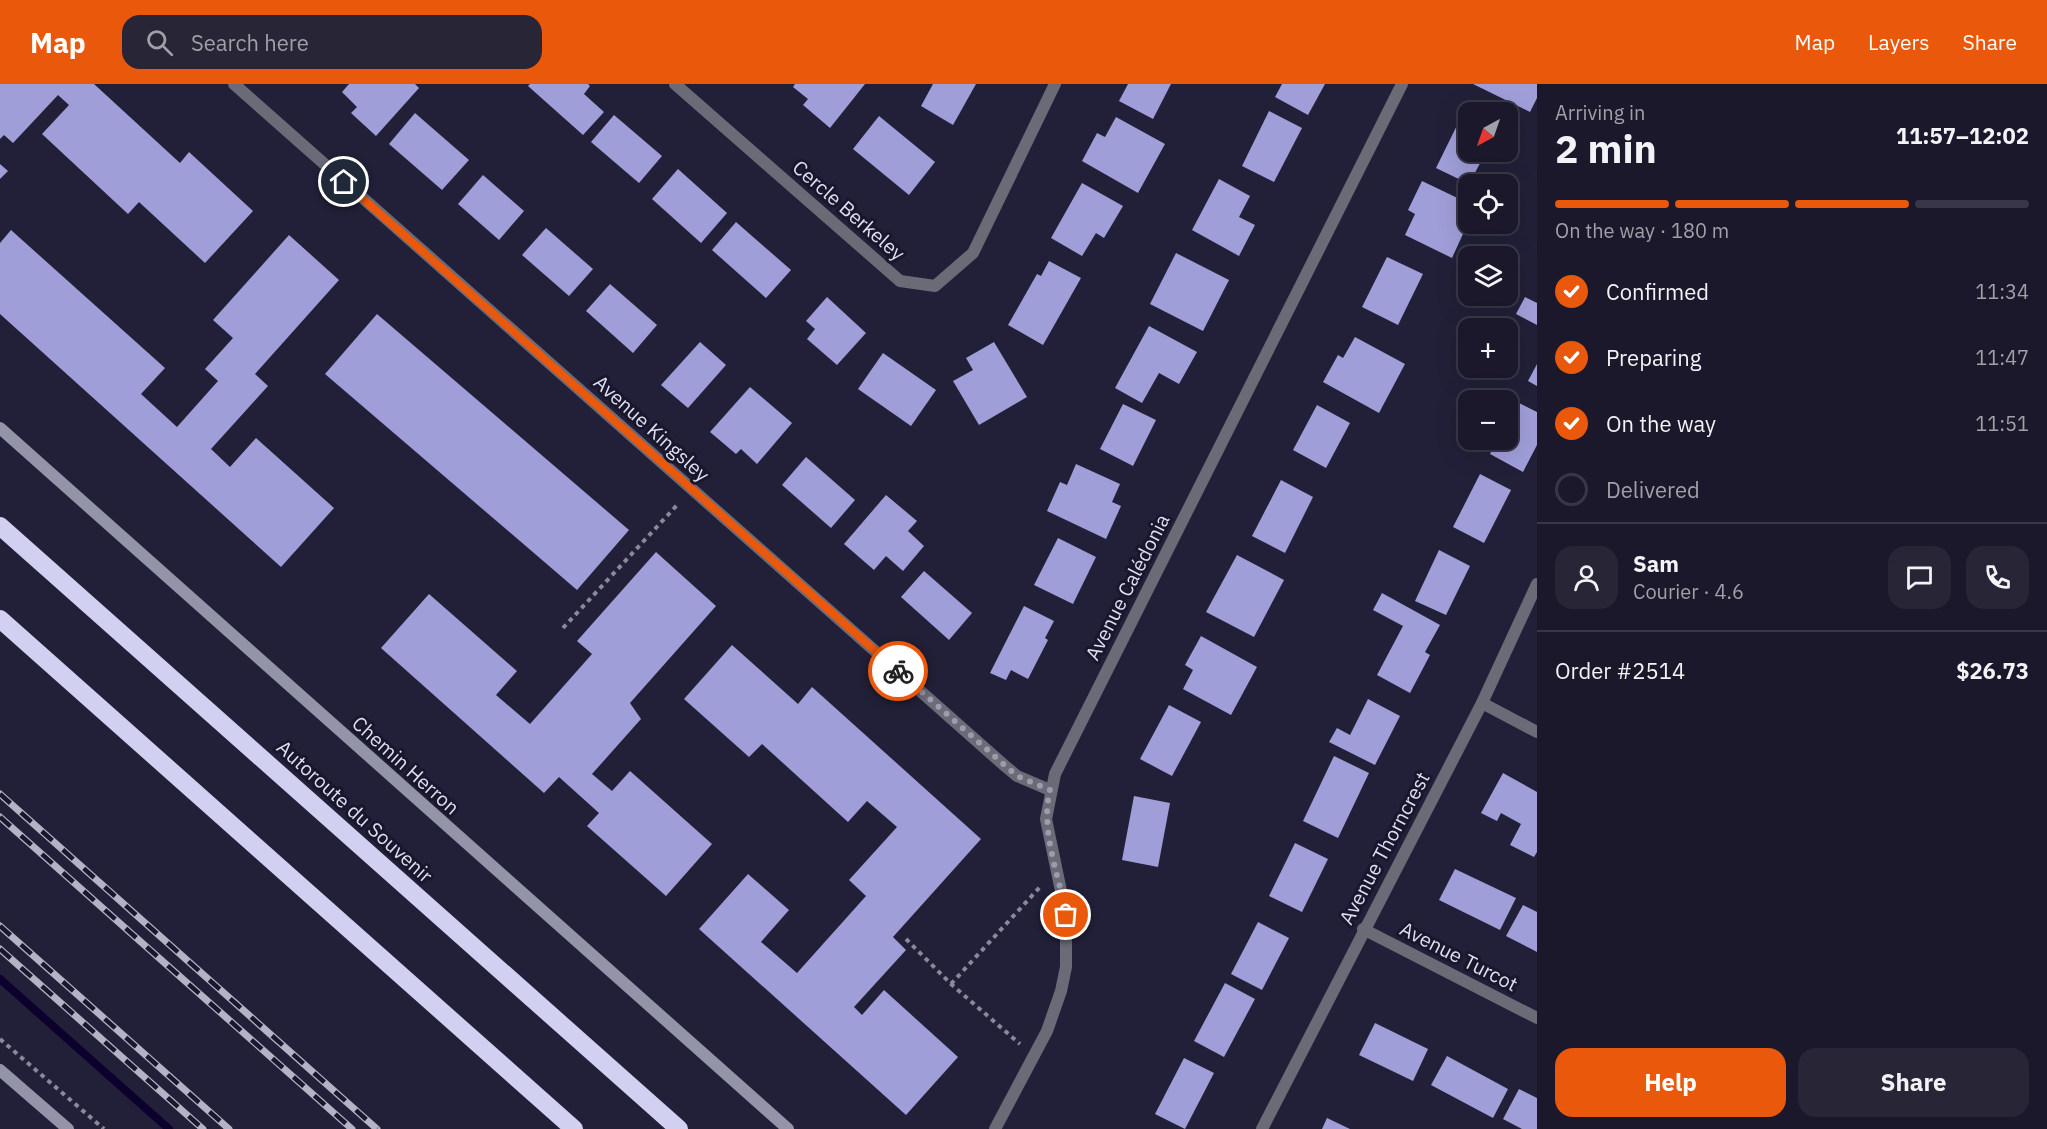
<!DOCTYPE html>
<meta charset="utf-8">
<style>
:root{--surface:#1a182a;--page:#272536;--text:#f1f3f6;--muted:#9fa0a8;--line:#383747;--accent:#ea580c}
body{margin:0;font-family:"IBM Plex Sans",sans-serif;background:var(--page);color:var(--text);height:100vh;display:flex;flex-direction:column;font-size:22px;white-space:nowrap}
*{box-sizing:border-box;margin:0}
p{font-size:20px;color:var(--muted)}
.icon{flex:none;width:33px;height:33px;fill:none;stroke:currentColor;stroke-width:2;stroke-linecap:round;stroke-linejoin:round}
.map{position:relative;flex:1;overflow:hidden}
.details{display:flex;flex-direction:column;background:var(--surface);width:510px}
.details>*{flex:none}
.needle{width:39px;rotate:220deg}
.buttons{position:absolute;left:1458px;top:18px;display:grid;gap:12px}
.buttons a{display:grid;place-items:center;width:60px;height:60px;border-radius:12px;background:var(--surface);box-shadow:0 6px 24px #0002,0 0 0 2px var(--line);font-size:30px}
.pin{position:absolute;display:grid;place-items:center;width:51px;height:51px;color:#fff;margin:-26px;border:3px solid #fff;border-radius:50%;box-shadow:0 2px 6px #0007}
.courier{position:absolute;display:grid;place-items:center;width:60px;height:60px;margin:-30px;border:4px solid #ea580c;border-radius:50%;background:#fff;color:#222;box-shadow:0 2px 8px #0007}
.overview em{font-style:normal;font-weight:700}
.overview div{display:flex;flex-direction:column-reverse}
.overview{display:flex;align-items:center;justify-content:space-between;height:102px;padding:0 18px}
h1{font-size:39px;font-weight:700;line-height:45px}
.bar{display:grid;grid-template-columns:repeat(4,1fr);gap:9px 6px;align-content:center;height:72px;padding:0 18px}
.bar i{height:8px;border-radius:4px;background:var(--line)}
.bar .active{background:var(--accent)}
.bar p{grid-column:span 4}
.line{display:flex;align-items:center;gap:15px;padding:0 18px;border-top:2px solid var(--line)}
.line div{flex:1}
.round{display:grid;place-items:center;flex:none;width:63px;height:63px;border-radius:18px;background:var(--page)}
ol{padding:0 18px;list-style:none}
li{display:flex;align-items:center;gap:18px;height:66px}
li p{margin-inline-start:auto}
li .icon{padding:6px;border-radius:50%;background:var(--accent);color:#fff;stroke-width:4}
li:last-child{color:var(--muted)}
li i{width:33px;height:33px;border:3px solid var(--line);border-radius:50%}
.primary-button{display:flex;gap:12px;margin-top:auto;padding:12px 18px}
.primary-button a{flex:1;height:69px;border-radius:18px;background:var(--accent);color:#fff;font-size:24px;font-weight:700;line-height:69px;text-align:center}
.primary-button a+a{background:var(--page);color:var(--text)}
header{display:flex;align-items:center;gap:36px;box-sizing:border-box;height:84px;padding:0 30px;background:var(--accent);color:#fff}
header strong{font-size:28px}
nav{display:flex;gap:33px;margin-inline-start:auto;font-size:21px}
.search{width:420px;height:54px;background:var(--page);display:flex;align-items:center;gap:15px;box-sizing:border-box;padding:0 21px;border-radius:18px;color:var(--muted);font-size:22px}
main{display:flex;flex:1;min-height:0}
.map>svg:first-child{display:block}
</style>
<header>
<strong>Map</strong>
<div class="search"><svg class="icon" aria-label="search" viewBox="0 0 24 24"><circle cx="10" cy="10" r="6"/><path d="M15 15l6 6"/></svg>Search here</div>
<nav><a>Map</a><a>Layers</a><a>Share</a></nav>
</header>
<main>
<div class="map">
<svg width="1537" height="1045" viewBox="0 0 1537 1045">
<rect width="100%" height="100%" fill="#222038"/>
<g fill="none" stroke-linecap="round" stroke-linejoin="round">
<path stroke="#0c012c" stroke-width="8" d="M0 895 169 1045"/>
</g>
<g fill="#a09ed8">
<path d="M0 0H94L180 79 189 68 253 127 205 179 139 118 128 130 42 50 69 21 58 11 13 59 4 51 0 55Z"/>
<path d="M349 0H415L419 4 376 52 351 29 357 23 342 8Z"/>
<path d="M530 0H588L590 2 584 10 604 28 583 51 528 2Z"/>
<path d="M795 0H865L830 44 803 21 808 15 793 3Z"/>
<path d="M933 0H976L953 41 921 22Z"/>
<path d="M1128 0H1171L1153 35 1119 17Z"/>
<path d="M1282 0H1325L1308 31 1275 13Z"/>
<path d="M1473 0H1537V14L1530 28Z"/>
<path d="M1468 19 1488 28H1468V68H1486L1469 100 1436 84Z"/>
<path d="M1269 27 1302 44 1274 98 1242 82Z"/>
<path d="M415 29 469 76 442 106 389 60Z"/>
<path d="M614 31 662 72 639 99 591 58Z"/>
<path d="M879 32 935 78 909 111 853 65Z"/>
<path d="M1116 33 1165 60 1138 109 1082 77 1097 49 1105 53Z"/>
<path d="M0 80 8 87 0 95Z"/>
<path d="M678 85 727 129 701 159 652 115Z"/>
<path d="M483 91 524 127 499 156 458 120Z"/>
<path d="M1219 95 1250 112 1239 133 1255 141 1239 172 1192 146Z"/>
<path d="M1422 97 1468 119V139L1452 174 1405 151 1415 130 1408 126Z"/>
<path d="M1082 99 1123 122 1104 154 1096 149 1082 172 1051 154Z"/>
<path d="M736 138 791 186 766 214 712 166Z"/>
<path d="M546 144 593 185 569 212 522 171Z"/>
<path d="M11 146 165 284 141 310 177 343 218 297 205 285 233 254 213 236 289 151 339 196 255 290 268 302 211 365 230 383 256 354 334 424 281 483 0 230V159Z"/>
<path d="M1176 169 1229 196 1203 247 1150 220Z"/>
<path d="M1387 173 1423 190 1398 241 1362 223Z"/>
<path d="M1049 177 1081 194 1043 261 1008 241 1037 190 1041 192Z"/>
<path d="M610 200 657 241 633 269 586 227Z"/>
<path d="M827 213 866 249 837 281 807 255 815 245 806 237Z"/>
<path d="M1525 213 1537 219V241L1516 230Z"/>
<path d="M377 230 629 446 577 506 325 290Z"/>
<path d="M1149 242 1197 268 1179 300 1159 289 1142 319 1115 304Z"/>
<path d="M1355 253 1405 280 1379 329 1323 298 1338 271 1343 274Z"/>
<path d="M700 258 726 281 688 324 661 301Z"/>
<path d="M994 258 1027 313 979 341 953 297 973 286 966 274Z"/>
<path d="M883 269 936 306 911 342 858 305Z"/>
<path d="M1537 280V302L1528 297Z"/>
<path d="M750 303 792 339 757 380 741 365 736 370 710 348Z"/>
<path d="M1517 318 1537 328V361L1523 388 1490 370 1497 356H1508V336Z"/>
<path d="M1123 320 1156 336 1133 382 1100 365Z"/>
<path d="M1317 321 1350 339 1326 384 1293 366Z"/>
<path d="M806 373 855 416 831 444 782 401Z"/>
<path d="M1076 380 1120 400 1112 418 1121 422 1106 455 1047 427 1060 398 1067 401Z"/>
<path d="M1480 390 1511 406 1484 459 1453 443Z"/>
<path d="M1281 396 1313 413 1285 469 1252 452Z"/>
<path d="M886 411 917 437 908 447 924 462 903 487 886 472 874 486 844 460Z"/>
<path d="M1058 454 1096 473 1073 520 1034 501Z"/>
<path d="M1439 466 1470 482 1446 531 1415 517Z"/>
<path d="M656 468 716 522 630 619 641 635 592 690 612 707 630 687 712 760 666 812 587 742 599 729 559 693 544 709 381 564 429 510 517 587 496 611 530 640 592 570 577 557Z"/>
<path d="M1237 471 1284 496 1254 553 1206 528Z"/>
<path d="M924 487 972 529 949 556 901 513Z"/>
<path d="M1382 509 1440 541 1425 568 1430 571 1410 609 1377 591 1403 542 1373 526Z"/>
<path d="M1024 522 1054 537 1045 554 1048 556 1028 595 1011 586 1006 596 990 589Z"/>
<path d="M1201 552 1257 583 1231 631 1183 605 1193 586 1185 581Z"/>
<path d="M732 561 798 620 812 603 981 755 893 853 906 866 854 923 862 931 884 906 958 973 906 1031 699 845 748 790 789 826 761 858 797 889 866 812 849 796 897 743 867 717 848 738 762 660 749 673 684 615Z"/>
<path d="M1368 615 1400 632 1375 681 1329 658 1337 644 1350 651Z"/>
<path d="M1169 621 1201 638 1172 692 1140 675Z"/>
<path d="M1334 672 1369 689 1338 754 1303 737Z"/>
<path d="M1503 689 1537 708V768L1534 773 1510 761 1521 740 1501 729 1497 737 1481 729Z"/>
<path d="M1134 712 1170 719 1158 783 1122 776Z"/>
<path d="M1295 759 1328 775 1302 828 1269 812Z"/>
<path d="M1455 785 1516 814 1500 846 1439 816Z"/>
<path d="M1523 821 1537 828V868L1506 852Z"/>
<path d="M1258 838 1289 854 1262 906 1231 890Z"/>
<path d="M1225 899 1255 915 1224 973 1194 957Z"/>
<path d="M1375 939 1428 965 1413 997 1359 971Z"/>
<path d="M1447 972 1508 1005 1493 1034 1431 1001Z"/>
<path d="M1184 974 1214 989 1185 1045 1155 1030Z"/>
<path d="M1519 1005 1537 1014V1045H1522L1503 1035Z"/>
<path d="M1327 1034 1350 1045H1322Z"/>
</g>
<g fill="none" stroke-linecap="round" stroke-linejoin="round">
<g stroke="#89889c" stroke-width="4" stroke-dasharray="4.5 4.5" stroke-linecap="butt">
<path d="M563 544 679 419"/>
<path d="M906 855 951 900 1020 960"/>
<path d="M951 900 1040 803"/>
<path d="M0 955 104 1045"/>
</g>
<g stroke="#6b6b78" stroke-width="12">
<path d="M234 0 1005 682 1017 692 1050 706"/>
<path d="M675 0 900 197 935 202 973 169 1055 0"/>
<path d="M1482 619 1537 648"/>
<path d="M1363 845 1537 934"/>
<path d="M995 1045 1047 947 1061 907 1066 883V831L1046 735 1055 690 1402 0"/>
<path d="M1262 1045 1482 619 1537 500"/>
</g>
<g stroke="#9494a9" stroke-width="12">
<path d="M0 344 788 1045"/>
<path d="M0 986 68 1045"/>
</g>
<g stroke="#d1d0f1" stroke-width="18">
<path d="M0 442 679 1045"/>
<path d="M0 535 574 1045"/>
</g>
<defs>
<g id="rail">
<path d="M0 710 377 1045"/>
<path d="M0 733 352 1045"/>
<path d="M0 842 229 1045"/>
<path d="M0 865 203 1045"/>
</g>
</defs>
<use href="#rail" stroke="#b3b3c5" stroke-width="7"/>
<use href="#rail" stroke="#19172e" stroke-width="4.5" stroke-dasharray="14" stroke-linecap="butt"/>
</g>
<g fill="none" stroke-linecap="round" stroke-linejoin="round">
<path stroke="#9d9caf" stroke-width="6" stroke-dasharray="0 10.8" d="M898 587 1017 692 1050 706C1040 748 1059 790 1066 831"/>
<path stroke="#ea580c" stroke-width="8" d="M344 98 898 587"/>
</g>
<g text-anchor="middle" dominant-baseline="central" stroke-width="6" stroke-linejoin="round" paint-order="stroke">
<g font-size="20" fill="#dfdfef" stroke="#19172e">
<text transform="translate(849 126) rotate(41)">Cercle Berkeley</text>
<text transform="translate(652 344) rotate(42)">Avenue Kingsley</text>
<text transform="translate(1127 503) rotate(-63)">Avenue Calédonia</text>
<text transform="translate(406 681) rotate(42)">Chemin Herron</text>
<text transform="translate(355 727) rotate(42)">Autoroute du Souvenir</text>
<text transform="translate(1384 764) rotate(-62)">Avenue Thorncrest</text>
<text transform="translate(1459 872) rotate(27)">Avenue Turcot</text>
</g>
</g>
</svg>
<div class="buttons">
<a><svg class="needle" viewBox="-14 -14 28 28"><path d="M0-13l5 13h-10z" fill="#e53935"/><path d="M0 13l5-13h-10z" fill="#9fa0a8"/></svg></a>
<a><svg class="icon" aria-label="locate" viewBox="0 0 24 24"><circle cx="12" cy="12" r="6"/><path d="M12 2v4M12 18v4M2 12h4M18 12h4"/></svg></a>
<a><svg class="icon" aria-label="layers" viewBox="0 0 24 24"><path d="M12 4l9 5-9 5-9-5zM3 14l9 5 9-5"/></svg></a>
<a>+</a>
<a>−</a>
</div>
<div class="pin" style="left:1066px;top:831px;background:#ea580c"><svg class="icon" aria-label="bag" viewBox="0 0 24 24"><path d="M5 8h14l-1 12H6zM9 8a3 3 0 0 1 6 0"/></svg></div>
<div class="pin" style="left:344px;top:98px;background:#1f2937"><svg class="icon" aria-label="home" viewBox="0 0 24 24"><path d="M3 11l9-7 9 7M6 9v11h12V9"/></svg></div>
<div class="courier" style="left:898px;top:587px"><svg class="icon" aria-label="bike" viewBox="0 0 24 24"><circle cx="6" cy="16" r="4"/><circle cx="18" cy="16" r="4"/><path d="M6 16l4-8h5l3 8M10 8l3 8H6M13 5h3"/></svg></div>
</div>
<section class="details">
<div class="overview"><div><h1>2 min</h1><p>Arriving in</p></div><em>11:57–12:02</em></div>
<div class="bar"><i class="active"></i><i class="active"></i><i class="active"></i><i></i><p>On the way · 180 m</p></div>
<ol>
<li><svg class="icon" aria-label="check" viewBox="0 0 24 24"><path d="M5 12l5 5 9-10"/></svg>Confirmed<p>11:34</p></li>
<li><svg class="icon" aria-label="check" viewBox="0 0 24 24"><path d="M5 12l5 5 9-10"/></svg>Preparing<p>11:47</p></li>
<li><svg class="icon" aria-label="check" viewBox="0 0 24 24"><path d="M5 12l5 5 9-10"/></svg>On the way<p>11:51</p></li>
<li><i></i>Delivered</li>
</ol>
<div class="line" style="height:108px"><a class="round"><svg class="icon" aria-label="person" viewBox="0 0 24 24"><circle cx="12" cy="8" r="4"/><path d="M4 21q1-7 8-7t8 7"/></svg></a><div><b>Sam</b><p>Courier · 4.6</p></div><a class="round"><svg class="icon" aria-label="chat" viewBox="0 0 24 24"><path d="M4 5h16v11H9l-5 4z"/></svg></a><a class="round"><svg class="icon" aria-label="phone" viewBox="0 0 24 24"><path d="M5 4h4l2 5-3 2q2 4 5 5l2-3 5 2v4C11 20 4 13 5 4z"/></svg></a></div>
<div class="line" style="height:78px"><div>Order #2514</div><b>$26.73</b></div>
<div class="primary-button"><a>Help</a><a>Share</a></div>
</section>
</main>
